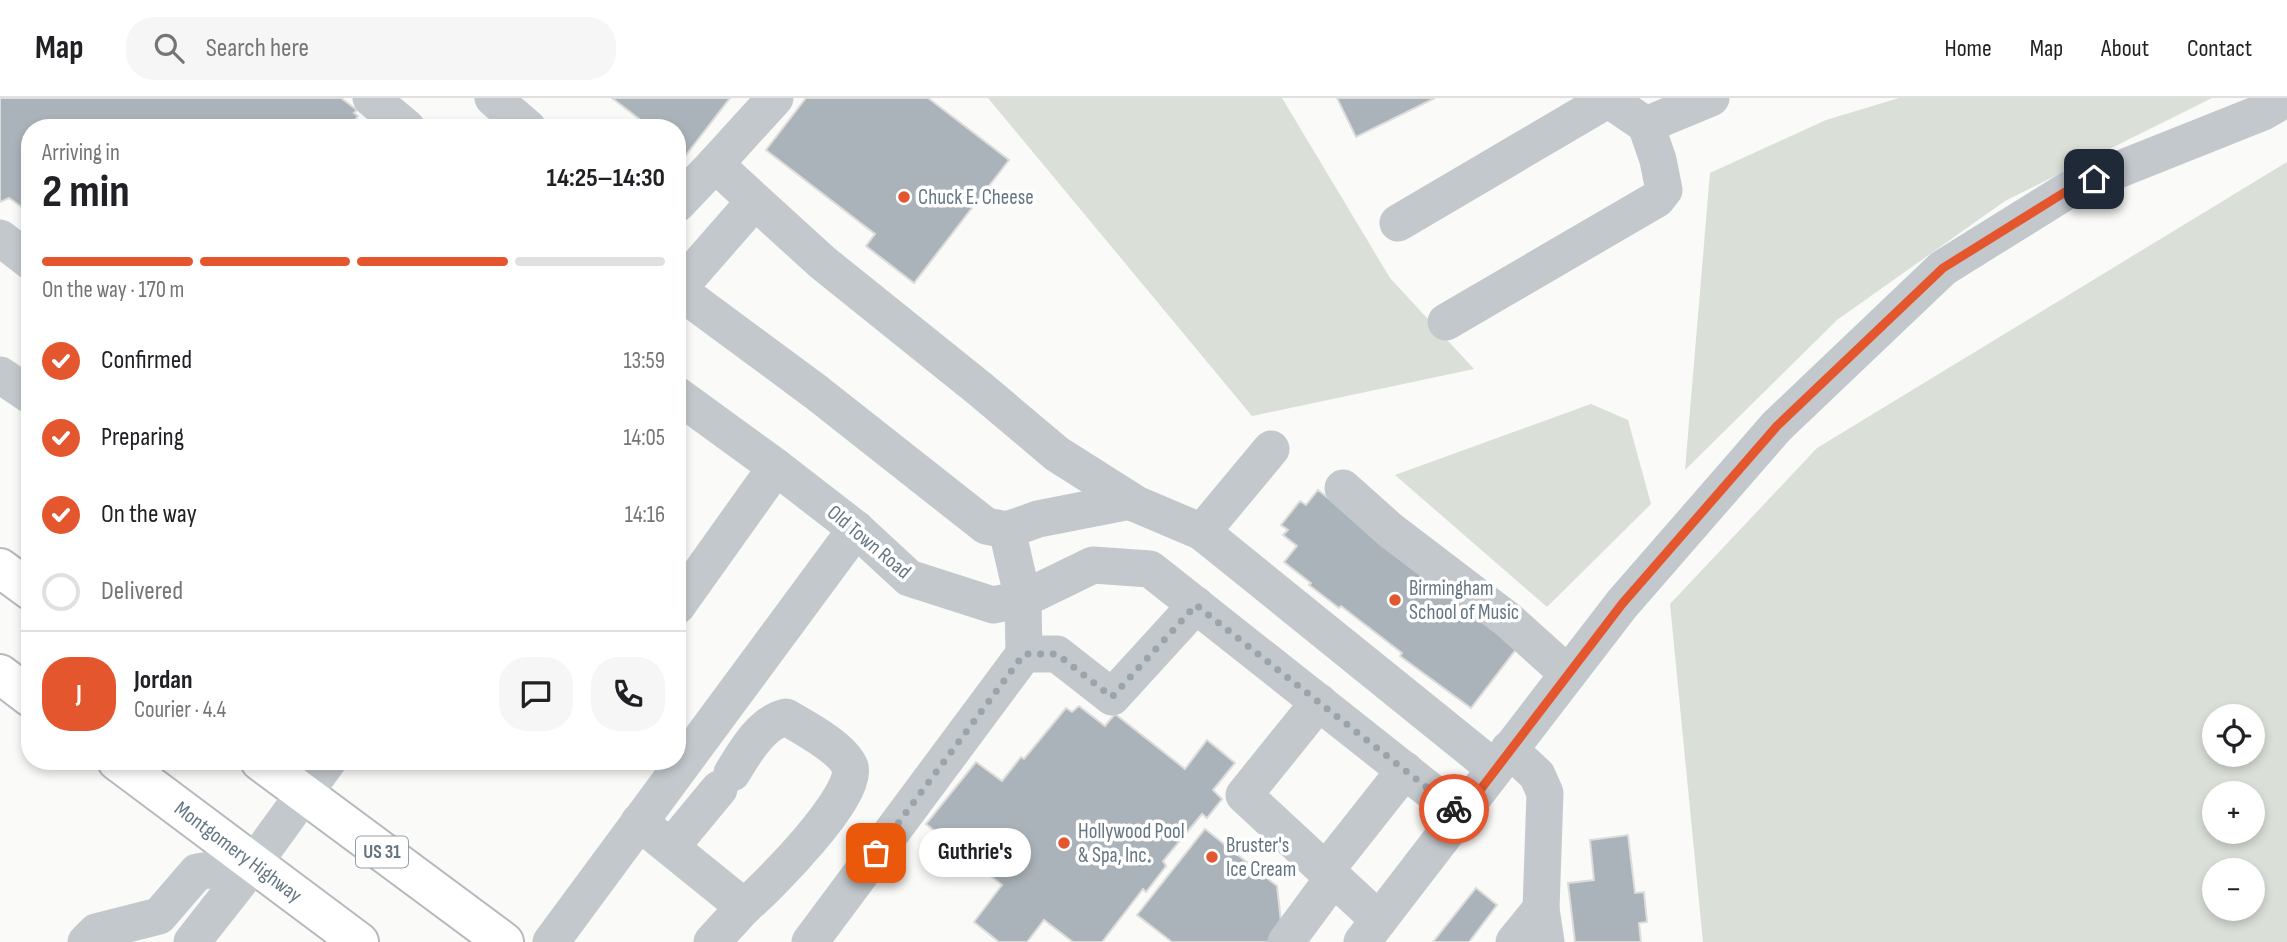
<!DOCTYPE html>
<meta charset="utf-8">
<style>
:root{--surface:#fff;--page:#f6f6f6;--text:#202124;--muted:#757577;--line:#e0e0e0;--accent:#e4572e}
body{margin:0;font-family:"Sofia Sans Condensed",sans-serif;background:var(--page);color:var(--text);height:100vh;display:flex;flex-direction:column;font-size:26px;white-space:nowrap}
*{box-sizing:border-box;margin:0}
p{font-size:23px;color:var(--muted)}
.icon{flex:none;width:38px;height:38px;fill:none;stroke:currentColor;stroke-width:2;stroke-linecap:round;stroke-linejoin:round}
.map{position:relative;flex:1;overflow:hidden}
.panel{position:absolute;left:21px;top:21px;width:665px;height:651px;display:flex;flex-direction:column;background:var(--surface);border-radius:28px;box-shadow:0 4px 10px #0003}
.panel>*{flex:none}
.buttons{position:absolute;left:2202px;top:606px;display:grid;gap:14px}
.buttons a{display:grid;place-items:center;width:63px;height:63px;border-radius:50%;background:var(--surface);box-shadow:0 4px 10px #0003;font-size:35px}
.pin{position:absolute;display:grid;place-items:center;width:60px;height:60px;color:#fff;margin:-30px;border-radius:14px;box-shadow:0 4px 10px #0006}
.courier{position:absolute;display:grid;place-items:center;width:70px;height:70px;margin:-35px;border:5px solid #e4572e;border-radius:50%;background:#fff;color:#222;box-shadow:0 2px 9px #0007}
.bubble{position:absolute;height:49px;border-radius:24px;background:var(--surface);box-shadow:0 4px 10px #0003;font-size:23px;font-weight:700;line-height:49px;text-align:center}
.summary em{font-style:normal;font-weight:700}
.summary div{display:flex;flex-direction:column-reverse}
.summary{display:flex;align-items:center;justify-content:space-between;height:119px;padding:0 21px}
h1{font-size:46px;font-weight:700;line-height:52px}
.bar{display:grid;grid-template-columns:repeat(4,1fr);gap:10px 7px;align-content:center;height:84px;padding:0 21px}
.bar i{height:9px;border-radius:5px;background:var(--line)}
.bar .selected{background:var(--accent)}
.bar p{grid-column:span 4}
.line{display:flex;align-items:center;gap:18px;padding:0 21px;border-top:2px solid var(--line)}
.line div{flex:1}
.round{display:grid;place-items:center;flex:none;width:74px;height:74px;border-radius:28px;background:var(--page)}
ol{padding:0 21px;list-style:none}
li{display:flex;align-items:center;gap:21px;height:77px}
li p{margin-inline-start:auto}
li .icon{padding:7px;border-radius:50%;background:var(--accent);color:#fff;stroke-width:4}
li:last-child{color:var(--muted)}
li i{width:38px;height:38px;border:4px solid var(--line);border-radius:50%}
header{display:flex;align-items:center;gap:42px;box-sizing:border-box;height:98px;padding:0 35px;background:var(--surface);border-bottom:2px solid var(--line)}
header strong{font-size:33px}
nav{display:flex;gap:38px;margin-inline-start:auto;font-size:24px}
.search{width:490px;height:63px;background:var(--page);display:flex;align-items:center;gap:18px;box-sizing:border-box;padding:0 24px;border-radius:28px;color:var(--muted);font-size:26px}
.map>svg:first-child{display:block}
</style>
<header>
<strong>Map</strong>
<div class="search"><svg class="icon" aria-label="search" viewBox="0 0 24 24"><circle cx="10" cy="10" r="6"/><path d="M15 15l6 6"/></svg>Search here</div>
<nav><a>Home</a><a>Map</a><a>About</a><a>Contact</a></nav>
</header>
<div class="map">
<svg width="2287" height="844" viewBox="0 0 2287 844">
<rect width="100%" height="100%" fill="#fafaf8"/>
<g fill="#dadfd7" fill-rule="evenodd">
<path d="M988 0H1282L1390 180 1474 271 1252 318Z"/>
<path d="M1899 0H2212L2005 103 1837 222 1685 372 1710 75 1826 22Z"/>
<path d="M2287 64V844H1703L1670 506 1817 350ZM2214 618H2252V656H2214ZM2214 695H2252V733H2214ZM2214 772H2252V810H2214Z"/>
<path d="M1591 306 1628 322 1651 406 1547 509 1395 377Z"/>
</g>
<g fill="#aab3b9" stroke="#dcdcda" stroke-width="2">
<path d="M0 0H341L357 12 354 15 358 18 350 30H30V115L9 100 0 104Z"/>
<path d="M612 0H730L686 57 677 51V30H651Z"/>
<path d="M806 0H928L1009 62 914 185 866 148 875 136 766 52Z"/>
<path d="M1337 0H1435L1356 39Z"/>
<path d="M1318 392 1517 550 1471 610 1400 558 1402 555 1341 508 1339 510 1309 487 1311 485 1284 464 1297 448 1283 437 1288 432 1281 427 1300 403 1306 407Z"/>
<path d="M1079 608 1105 628 1115 616 1185 671 1207 642 1235 665 1213 692 1222 701 1207 720 1202 716 1163 763 1166 768 1146 794 1143 791 1102 844H1073L1044 822 1027 844H999L974 824 1002 787 926 726 976 664 1002 683 1021 659 1024 661 1066 610 1072 614Z"/>
<path d="M1205 731 1277 788 1282 833 1274 844H1172L1137 817Z"/>
<path d="M1628 737 1635 795 1644 794 1647 824 1639 825 1641 844H1575L1568 785 1594 782 1590 742Z"/>
<path d="M1476 790 1497 807 1469 844H1433Z"/>
</g>
<g fill="none" stroke-linecap="round" stroke-linejoin="round">
<defs>
<g id="major">
<path d="M0 470 30 492"/>
<path d="M0 576 30 599"/>
<path d="M117 663 359 844"/>
<path d="M260 663 504 844"/>
</g>
</defs>
<use href="#major" stroke="#b5babe" stroke-width="42"/>
<g stroke="#c3c8cc" stroke-width="37">
<path d="M371 0 407 30"/>
<path d="M493 0 528 30"/>
<path d="M715 66 775 0"/>
<path d="M677 106 715 66 755 103"/>
<path d="M1398 125 1602 5 1612 4 1646 27"/>
<path d="M0 140 30 163"/>
<path d="M677 192 755 103 822 164 980 291 1057 356 1136 406 1202 434"/>
<path d="M678 192 816 294 986 428 1007 432 1038 421 1130 403"/>
<path d="M1446 224 1657 101 1664 92 1658 62 1646 27 1711 0"/>
<path d="M0 277 30 297"/>
<path d="M677 297 776 369 856 431 909 480 993 507 1023 501 1093 467 1150 471 1461 717"/>
<path d="M1271 351 1202 434 1494 670"/>
<path d="M1343 390 1390 432 1508 522 1568 576"/>
<path d="M677 508 776 369"/>
<path d="M1024 556H1057L1112 599 1196 507"/>
<path d="M1319 604 1244 697 1379 822"/>
<path d="M1509 651 1537 677 1545 695 1541 811 1546 844"/>
<path d="M732 675C745 654 761 625 786 619 803 629 843 650 850 669 859 697 767 790 744 809"/>
<path d="M639 724 744 809 712 844"/>
<path d="M671 749 719 691"/>
<path d="M1326 772 1405 672"/>
<path d="M86 844 96 834 159 818 197 774 254 765"/>
<path d="M192 844 254 765 328 663"/>
<path d="M551 844 856 431"/>
<path d="M810 844 1024 556 1023 501 1007 432"/>
<path d="M1286 844 1334 779"/>
<path d="M1362 844 1622 506 1777 328 1943 170 2070 91 2263 14 2287 0"/>
<path d="M1514 844 1541 811"/>
</g>
<use href="#major" stroke="#fff" stroke-width="38"/>
</g>
<g fill="none" stroke-linecap="round" stroke-linejoin="round">
<path stroke="#99a4ac" stroke-width="7" stroke-dasharray="0 12.6" d="M876 755 1024 556H1057L1112 599 1196 507 1454 711"/>
<path stroke="#e4572e" stroke-width="9" d="M1454 711 1461 717 1622 506 1777 328 1943 170 2070 91 2094 81"/>
</g>
<g fill="#e4572e" stroke="#fff" stroke-width="2.5">
<circle cx="904" cy="99" r="7"/>
<circle cx="1395" cy="502" r="7"/>
<circle cx="1064" cy="745" r="7"/>
<circle cx="1212" cy="759" r="7"/>
</g>
<g text-anchor="middle" dominant-baseline="central" stroke-width="7" stroke-linejoin="round" paint-order="stroke">
<rect fill="#fff" stroke="#939fa8" stroke-width="2" x="356" y="738.5" width="52" height="31" rx="5"/>
<g font-size="19" font-weight="bold" fill="#657683">
<text x="382" y="754">US 31</text>
</g>
<g font-size="21" fill="#657683" stroke="#fff" text-anchor="start">
<text x="918" y="99">Chuck E. Cheese</text>
<text x="1409" y="490">Birmingham<tspan x="1409" dy="24">School of Music</tspan></text>
<text x="1078" y="733">Hollywood Pool<tspan x="1078" dy="24">&amp; Spa, Inc.</tspan></text>
<text x="1226" y="747">Bruster's<tspan x="1226" dy="24">Ice Cream</tspan></text>
</g>
<g font-size="21" fill="#657683" stroke="#fff">
<text transform="translate(869 444) rotate(40)">Old Town Road</text>
<text transform="translate(238 754) rotate(37)">Montgomery Highway</text>
</g>
</g>
</svg>
<div class="buttons">
<a><svg class="icon" aria-label="locate" viewBox="0 0 24 24"><circle cx="12" cy="12" r="6"/><path d="M12 2v4M12 18v4M2 12h4M18 12h4"/></svg></a>
<a>+</a>
<a>−</a>
</div>
<div class="pin" style="left:876px;top:755px;background:#ea580c"><svg class="icon" aria-label="bag" viewBox="0 0 24 24"><path d="M5 8h14l-1 12H6zM9 8a3 3 0 0 1 6 0"/></svg></div>
<div class="pin" style="left:2094px;top:81px;background:#1f2937"><svg class="icon" aria-label="home" viewBox="0 0 24 24"><path d="M3 11l9-7 9 7M6 9v11h12V9"/></svg></div>
<div class="courier" style="left:1454px;top:711px"><svg class="icon" aria-label="bike" viewBox="0 0 24 24"><circle cx="6" cy="16" r="4"/><circle cx="18" cy="16" r="4"/><path d="M6 16l4-8h5l3 8M10 8l3 8H6M13 5h3"/></svg></div>
<div class="bubble" style="left:919px;top:730px;width:112px">Guthrie's</div>
<section class="panel">
<div class="summary"><div><h1>2 min</h1><p>Arriving in</p></div><em>14:25–14:30</em></div>
<div class="bar"><i class="selected"></i><i class="selected"></i><i class="selected"></i><i></i><p>On the way · 170 m</p></div>
<ol>
<li><svg class="icon" aria-label="check" viewBox="0 0 24 24"><path d="M5 12l5 5 9-10"/></svg>Confirmed<p>13:59</p></li>
<li><svg class="icon" aria-label="check" viewBox="0 0 24 24"><path d="M5 12l5 5 9-10"/></svg>Preparing<p>14:05</p></li>
<li><svg class="icon" aria-label="check" viewBox="0 0 24 24"><path d="M5 12l5 5 9-10"/></svg>On the way<p>14:16</p></li>
<li><i></i>Delivered</li>
</ol>
<div class="line" style="height:126px"><b class="round" style="background:var(--accent);color:#fff">J</b><div><b>Jordan</b><p>Courier · 4.4</p></div><a class="round"><svg class="icon" aria-label="chat" viewBox="0 0 24 24"><path d="M4 5h16v11H9l-5 4z"/></svg></a><a class="round"><svg class="icon" aria-label="phone" viewBox="0 0 24 24"><path d="M5 4h4l2 5-3 2q2 4 5 5l2-3 5 2v4C11 20 4 13 5 4z"/></svg></a></div>
</section>
</div>
